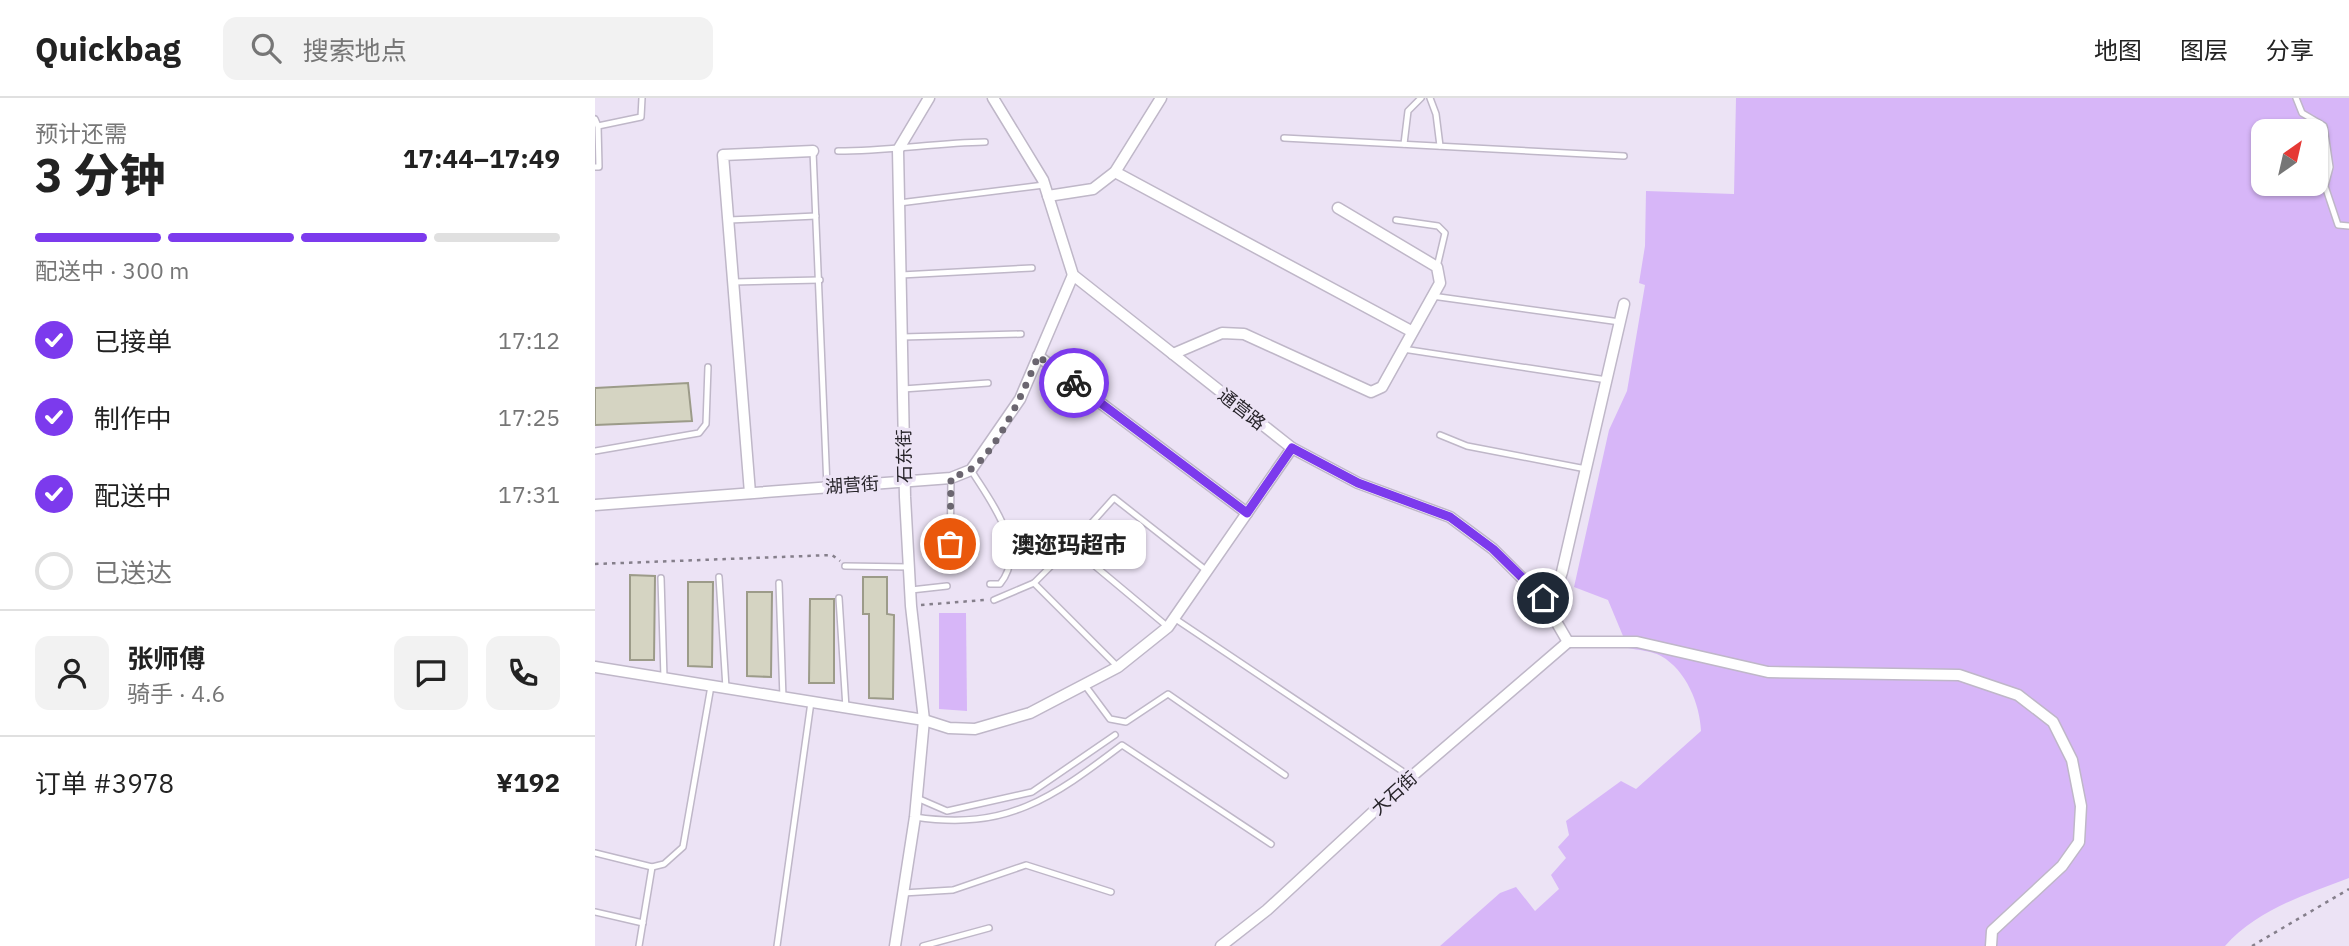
<!DOCTYPE html>
<html lang="zh">
<meta charset="utf-8">
<style>
:root{--surface:#fff;--page:#f2f2f2;--text:#222;--muted:#767676;--line:#e0e0e0;--accent:#7c3aed}
body{margin:0;font-family:"IBM Plex Sans","Noto Sans SC",sans-serif;background:var(--page);color:var(--text);height:100vh;display:flex;flex-direction:column;font-size:26px;white-space:nowrap}
*{box-sizing:border-box;margin:0}
p{font-size:23px;color:var(--muted)}
.icon{flex:none;width:38px;height:38px;fill:none;stroke:currentColor;stroke-width:2;stroke-linecap:round;stroke-linejoin:round}
.map{position:relative;flex:1;overflow:hidden}
.drawer{display:flex;flex-direction:column;background:var(--surface);width:595px}
.drawer>*{flex:none}
.needle{width:46px;rotate:34deg}
.buttons{position:absolute;left:1656px;top:21px;display:grid;gap:14px}
.buttons a{display:grid;place-items:center;width:77px;height:77px;border-radius:14px;background:var(--surface);box-shadow:0 2px 5px #0004;font-size:35px}
.pin{position:absolute;display:grid;place-items:center;width:60px;height:60px;color:#fff;margin:-30px;border:4px solid #fff;border-radius:50%;box-shadow:0 2px 7px #0007}
.courier{position:absolute;display:grid;place-items:center;width:70px;height:70px;margin:-35px;border:5px solid #7c3aed;border-radius:50%;background:#fff;color:#222;box-shadow:0 2px 9px #0007}
.bubble{position:absolute;height:49px;border-radius:14px;background:var(--surface);box-shadow:0 2px 5px #0004;font-size:23px;font-weight:800;line-height:49px;text-align:center}
.summary em{font-style:normal;font-weight:800}
.summary div{display:flex;flex-direction:column-reverse}
.summary{display:flex;align-items:center;justify-content:space-between;height:119px;padding:0 35px}
h1{font-size:46px;font-weight:800;line-height:52px}
.bar{display:grid;grid-template-columns:repeat(4,1fr);gap:10px 7px;align-content:center;height:84px;padding:0 35px}
.bar i{height:9px;border-radius:5px;background:var(--line)}
.bar .active{background:var(--accent)}
.bar p{grid-column:span 4}
.line{display:flex;align-items:center;gap:18px;padding:0 35px;border-top:2px solid var(--line)}
.line div{flex:1}
.round{display:grid;place-items:center;flex:none;width:74px;height:74px;border-radius:14px;background:var(--page)}
ol{padding:0 35px;list-style:none}
li{display:flex;align-items:center;gap:21px;height:77px}
li p{margin-inline-start:auto}
li .icon{padding:7px;border-radius:50%;background:var(--accent);color:#fff;stroke-width:4}
li:last-child{color:var(--muted)}
li i{width:38px;height:38px;border:4px solid var(--line);border-radius:50%}
header{display:flex;align-items:center;gap:42px;box-sizing:border-box;height:98px;padding:0 35px;background:var(--surface);border-bottom:2px solid var(--line)}
header strong{font-size:33px}
nav{display:flex;gap:38px;margin-inline-start:auto;font-size:24px}
.search{width:490px;height:63px;background:var(--page);display:flex;align-items:center;gap:18px;box-sizing:border-box;padding:0 24px;border-radius:14px;color:var(--muted);font-size:26px}
main{display:flex;flex:1;min-height:0}
.map>svg:first-child{display:block}
</style>
<header>
<strong>Quickbag</strong>
<div class="search"><svg class="icon" aria-label="search" viewBox="0 0 24 24"><circle cx="10" cy="10" r="6"/><path d="M15 15l6 6"/></svg>搜索地点</div>
<nav><a>地图</a><a>图层</a><a>分享</a></nav>
</header>
<main>
<section class="drawer">
<div class="summary"><div><h1>3 分钟</h1><p>预计还需</p></div><em>17:44–17:49</em></div>
<div class="bar"><i class="active"></i><i class="active"></i><i class="active"></i><i></i><p>配送中 · 300 m</p></div>
<ol>
<li><svg class="icon" aria-label="check" viewBox="0 0 24 24"><path d="M5 12l5 5 9-10"/></svg>已接单<p>17:12</p></li>
<li><svg class="icon" aria-label="check" viewBox="0 0 24 24"><path d="M5 12l5 5 9-10"/></svg>制作中<p>17:25</p></li>
<li><svg class="icon" aria-label="check" viewBox="0 0 24 24"><path d="M5 12l5 5 9-10"/></svg>配送中<p>17:31</p></li>
<li><i></i>已送达</li>
</ol>
<div class="line" style="height:126px"><a class="round"><svg class="icon" aria-label="person" viewBox="0 0 24 24"><circle cx="12" cy="8" r="4"/><path d="M4 21q1-7 8-7t8 7"/></svg></a><div><b>张师傅</b><p>骑手 · 4.6</p></div><a class="round"><svg class="icon" aria-label="chat" viewBox="0 0 24 24"><path d="M4 5h16v11H9l-5 4z"/></svg></a><a class="round"><svg class="icon" aria-label="phone" viewBox="0 0 24 24"><path d="M5 4h4l2 5-3 2q2 4 5 5l2-3 5 2v4C11 20 4 13 5 4z"/></svg></a></div>
<div class="line" style="height:91px"><div>订单 #3978</div><b>¥192</b></div>
</section>
<div class="map">
<svg width="1754" height="848" viewBox="0 0 1754 848">
<rect width="100%" height="100%" fill="#ece3f5"/>
<g fill="#d7b6f8" fill-rule="evenodd">
<path d="M1141 0H1754V780C1709 797 1662 812 1630 848H845L905 795 921 789 940 813 964 791 956 777 971 760 963 749 974 737 971 723 1026 683 1041 691 1106 633C1105 606 1091 572 1066 558 1057 553 1043 552 1033 550L1013 502 979 489 1014 332 1032 293 1050 187 1044 185 1050 148 1051 93 1139 96ZM1668 33H1720V86H1668Z"/>
<path d="M344 515H371L372 613 344 611Z"/>
</g>
<g fill="#d5d4c2" stroke="#9c9b89" stroke-width="2">
<path d="M93 285 97 323 0 327V290Z"/>
<path d="M35 477 60 478 59 562H35Z"/>
<path d="M268 479H292V516L299 517 298 601 274 600V516H268Z"/>
<path d="M93 484H118L117 569 93 568Z"/>
<path d="M152 494H177L176 579 152 578Z"/>
<path d="M215 501H239V585H214Z"/>
</g>
<g fill="none" stroke-linecap="round" stroke-linejoin="round">
<defs>
<g id="lane">
<path d="M835 0 841 16 845 48"/>
<path d="M1701 0 1707 15 1729 28 1735 69 1730 88 1743 127 1754 128"/>
<path d="M0 21 3 28 4 69H0"/>
<path d="M3 28 46 19 47 0"/>
<path d="M689 40 1029 58"/>
<path d="M809 46 813 13 826 0"/>
<path d="M218 53 232 389"/>
<path d="M243 53C293 53 340 45 390 44"/>
<path d="M304 105 449 87"/>
<path d="M134 122 221 118"/>
<path d="M801 122 843 128 850 135 842 169"/>
<path d="M306 177 437 170"/>
<path d="M139 184 225 182"/>
<path d="M837 198 1025 224"/>
<path d="M307 239 426 236"/>
<path d="M808 251 1012 282"/>
<path d="M308 291 393 285"/>
<path d="M845 337 872 348 991 371"/>
<path d="M0 353 104 335 111 326 113 269"/>
<path d="M376 372C395 403 434 451 405 486H395"/>
<path d="M476 448 519 400 612 473"/>
<path d="M250 468 314 469"/>
<path d="M355 469 356 380"/>
<path d="M124 479 131 590"/>
<path d="M66 480 69 580"/>
<path d="M184 485 188 600"/>
<path d="M439 485 523 569"/>
<path d="M316 492 352 488"/>
<path d="M244 500 251 610"/>
<path d="M399 502 439 485 476 448 573 529"/>
<path d="M579 520 816 679"/>
<path d="M489 586 515 621 531 624 573 596 690 677"/>
<path d="M322 700 352 713 437 694 520 637"/>
<path d="M320 719C412 733 457 700 527 647L676 746"/>
<path d="M0 755 57 769 69 766 88 749 116 588"/>
<path d="M308 795 358 792 431 767 516 794"/>
<path d="M0 814 48 825"/>
<path d="M44 848 57 769"/>
<path d="M182 848 216 604"/>
<path d="M328 848 394 830"/>
</g>
<g id="street">
<path d="M398 0 448 82 478 177 697 350 763 385 855 419 898 451 948 501 973 544"/>
<path d="M520 74 816 233"/>
<path d="M453 98 498 91 520 74 566 0"/>
<path d="M578 256 627 235 649 236 776 294 787 289 845 185 842 169 743 110"/>
<path d="M443 258 652 415"/>
<path d="M155 395 128 57 218 53"/>
<path d="M0 407 356 380 376 372 425 301 478 177"/>
<path d="M954 511 967 474 1029 206"/>
<path d="M973 544H1042L1173 574 1364 577 1423 597 1458 624 1477 662 1486 708 1484 744 1467 768 1397 833 1396 848"/>
<path d="M0 569 329 622 354 630 380 631 435 615 523 569 573 529 697 350"/>
<path d="M300 848 320 719 329 622 316 508 310 399 303 52 334 0"/>
<path d="M626 848 672 812 816 679 973 544"/>
</g>
</defs>
<use href="#lane" stroke="#bfb7c8" stroke-width="8"/>
<use href="#street" stroke="#bfb7c8" stroke-width="13"/>
<g stroke="#857f8b" stroke-width="2.5" stroke-dasharray="3.5 5" stroke-linecap="butt">
<path d="M0 466 237 457 245 463"/>
<path d="M326 507 389 502"/>
<path d="M1657 848 1754 791"/>
</g>
<use href="#lane" stroke="#fff" stroke-width="5"/>
<use href="#street" stroke="#fff" stroke-width="10"/>
</g>
<g fill="none" stroke-linecap="round" stroke-linejoin="round">
<path stroke="#6b6670" stroke-width="7" stroke-dasharray="0 12.6" d="M355 446 356 380C362 377 371 375 376 371 403 352 431 289 443 258L479 285"/>
<path stroke="#7c3aed" stroke-width="9" d="M479 285 652 415 697 350 763 385 855 419 898 451 948 500"/>
</g>
<g text-anchor="middle" dominant-baseline="central" stroke-width="7" stroke-linejoin="round" paint-order="stroke">
<g font-size="18" fill="#262329" stroke="#ece3f5">
<text transform="translate(647 311) rotate(38)">通营路</text>
<text transform="translate(309 358) rotate(-91)">石东街</text>
<text transform="translate(257 387) rotate(-4)">湖营街</text>
<text transform="translate(799 695) rotate(-42)">大石街</text>
</g>
</g>
</svg>
<div class="buttons">
<a><svg class="needle" viewBox="-14 -14 28 28"><path d="M0-13l5 13h-10z" fill="#e53935"/><path d="M0 13l5-13h-10z" fill="#767676"/></svg></a>
</div>
<div class="pin" style="left:355px;top:446px;background:#ea580c"><svg class="icon" aria-label="bag" viewBox="0 0 24 24"><path d="M5 8h14l-1 12H6zM9 8a3 3 0 0 1 6 0"/></svg></div>
<div class="pin" style="left:948px;top:500px;background:#1f2937"><svg class="icon" aria-label="home" viewBox="0 0 24 24"><path d="M3 11l9-7 9 7M6 9v11h12V9"/></svg></div>
<div class="courier" style="left:479px;top:285px"><svg class="icon" aria-label="bike" viewBox="0 0 24 24"><circle cx="6" cy="16" r="4"/><circle cx="18" cy="16" r="4"/><path d="M6 16l4-8h5l3 8M10 8l3 8H6M13 5h3"/></svg></div>
<div class="bubble" style="left:397px;top:422px;width:154px">澳迩玛超市</div>
</div>
</main>
